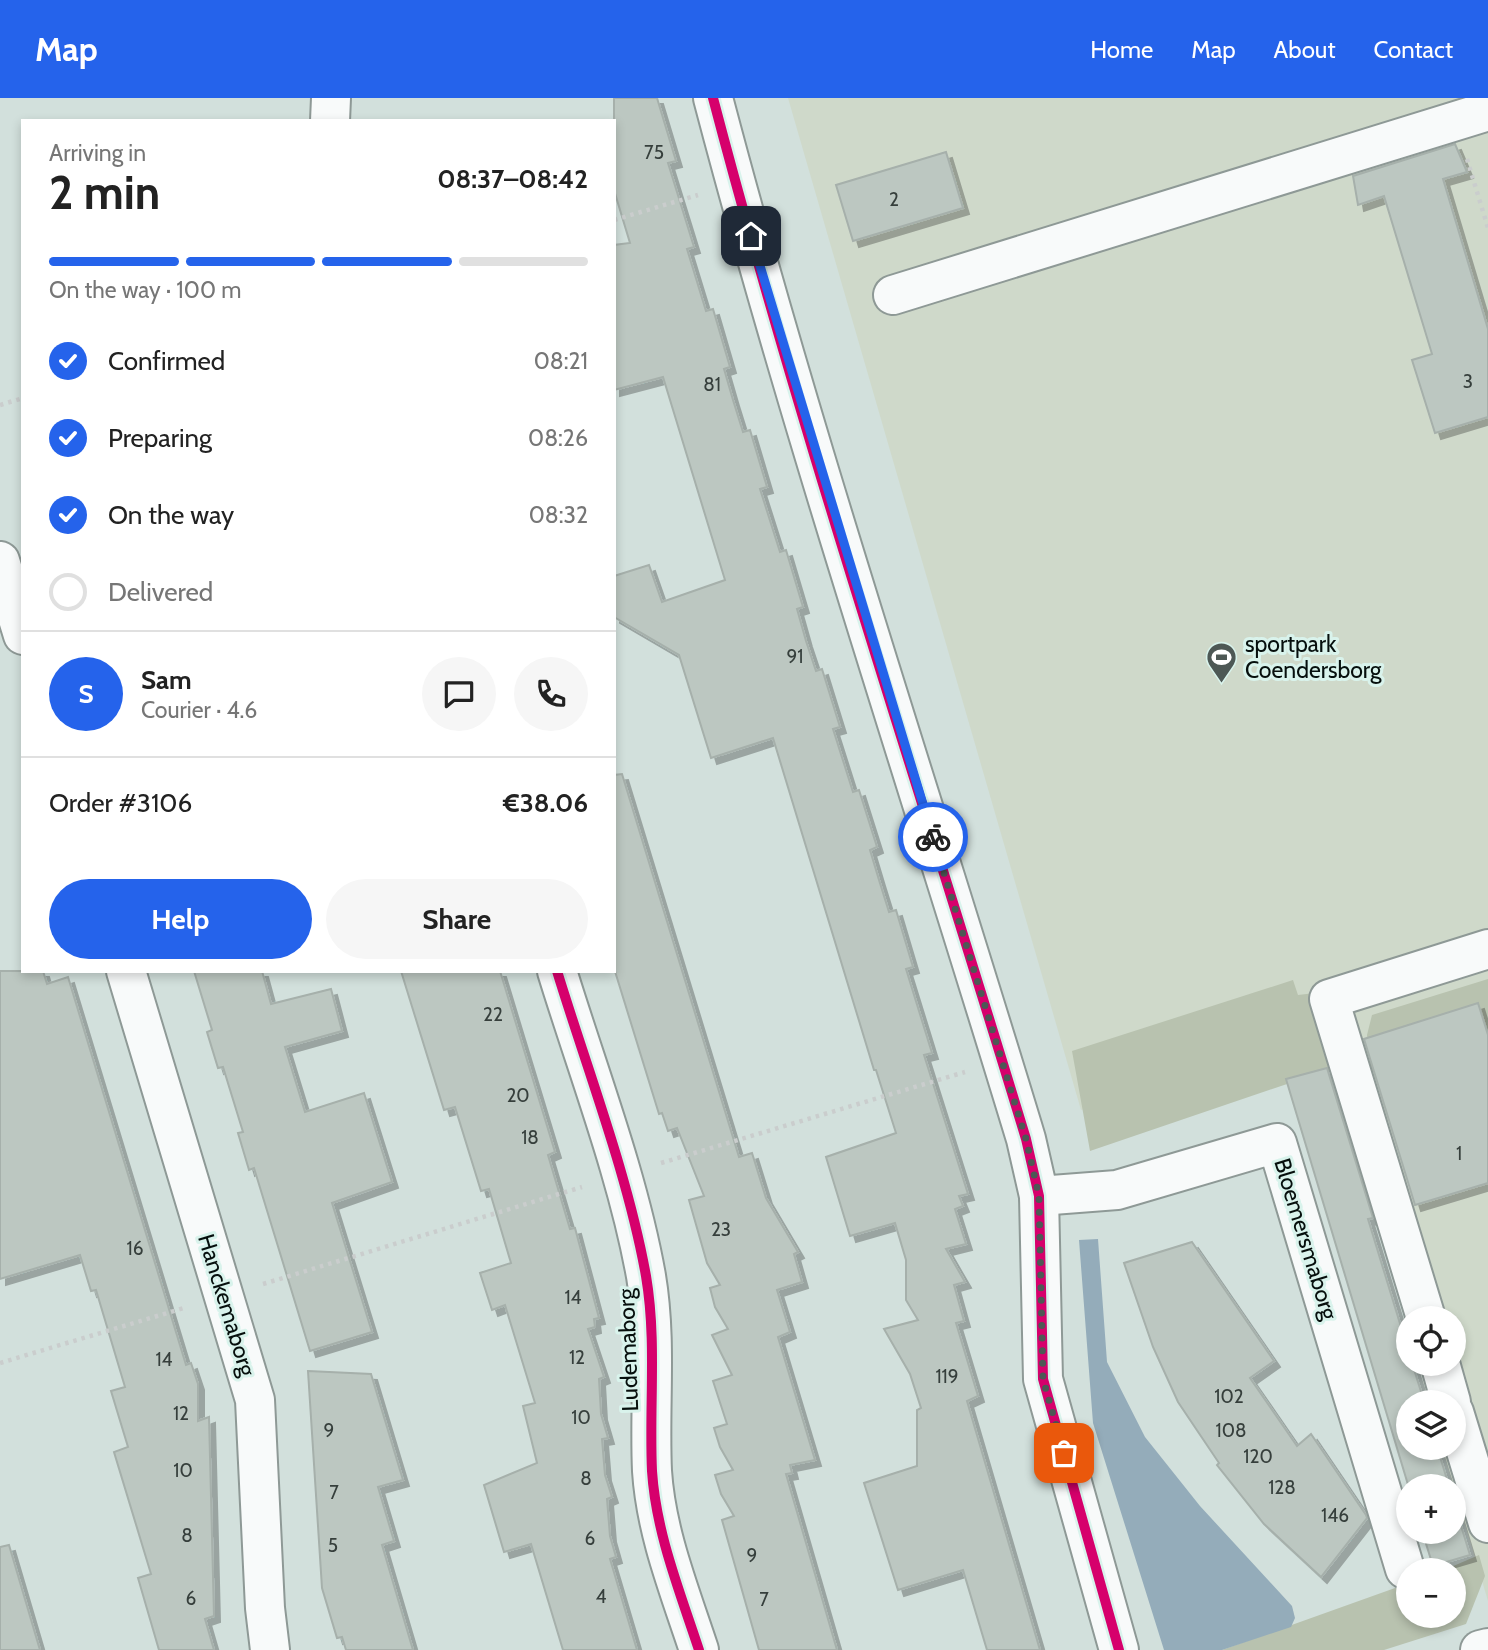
<!DOCTYPE html>
<meta charset="utf-8">
<style>
:root{--surface:#fff;--page:#f6f6f6;--text:#222;--muted:#767676;--line:#e0e0e0;--accent:#2563eb}
body{margin:0;font-family:Cabin,sans-serif;background:var(--page);color:var(--text);height:100vh;display:flex;flex-direction:column;font-size:26px;white-space:nowrap}
*{box-sizing:border-box;margin:0}
p{font-size:23px;color:var(--muted)}
.icon{flex:none;width:38px;height:38px;fill:none;stroke:currentColor;stroke-width:2;stroke-linecap:round;stroke-linejoin:round}
.map{position:relative;flex:1;overflow:hidden}
.details{position:absolute;left:21px;top:21px;width:595px;height:854px;display:flex;flex-direction:column;background:var(--surface);border-radius:0px;box-shadow:0 4px 10px #0003}
.details>*{flex:none}
.fabs{position:absolute;left:1396px;top:1208px;display:grid;gap:14px}
.fabs a{display:grid;place-items:center;width:70px;height:70px;border-radius:50%;background:var(--surface);box-shadow:0 4px 10px #0003;font-size:35px}
.pin{position:absolute;display:grid;place-items:center;width:60px;height:60px;color:#fff;margin:-30px;border-radius:14px;box-shadow:0 4px 10px #0006}
.courier{position:absolute;display:grid;place-items:center;width:70px;height:70px;margin:-35px;border:5px solid #2563eb;border-radius:50%;background:#fff;color:#222;box-shadow:0 2px 9px #0007}
.overview em{font-style:normal;font-weight:700}
.overview div{display:flex;flex-direction:column-reverse}
.overview{display:flex;align-items:center;justify-content:space-between;height:119px;padding:0 28px}
h1{font-size:46px;font-weight:700;line-height:52px}
.bar{display:grid;grid-template-columns:repeat(4,1fr);gap:10px 7px;align-content:center;height:84px;padding:0 28px}
.bar i{height:9px;border-radius:5px;background:var(--line)}
.bar .on{background:var(--accent)}
.bar p{grid-column:span 4}
.line{display:flex;align-items:center;gap:18px;padding:0 28px;border-top:2px solid var(--line)}
.line div{flex:1}
.round{display:grid;place-items:center;flex:none;width:74px;height:74px;border-radius:37px;background:var(--page)}
ol{padding:0 28px;list-style:none}
li{display:flex;align-items:center;gap:21px;height:77px}
li p{margin-inline-start:auto}
li .icon{padding:7px;border-radius:50%;background:var(--accent);color:#fff;stroke-width:4}
li:last-child{color:var(--muted)}
li i{width:38px;height:38px;border:4px solid var(--line);border-radius:50%}
.cta{display:flex;gap:14px;margin-top:auto;padding:14px 28px}
.cta a{flex:1;height:80px;border-radius:42px;background:var(--accent);color:#fff;font-size:28px;font-weight:700;line-height:80px;text-align:center}
.cta a+a{background:var(--page);color:var(--text)}
header{display:flex;align-items:center;gap:42px;box-sizing:border-box;height:98px;padding:0 35px;background:var(--accent);color:#fff}
header strong{font-size:33px}
nav{display:flex;gap:38px;margin-inline-start:auto;font-size:24px}
.map>svg:first-child{display:block}
</style>
<header>
<strong>Map</strong>
<nav><a>Home</a><a>Map</a><a>About</a><a>Contact</a></nav>
</header>
<div class="map">
<svg width="1488" height="1552" viewBox="0 0 1488 1552">
<defs>
<filter id="shadow"><feDropShadow dx="6" dy="6" stdDeviation="0" flood-color="#0004"/></filter>
</defs>
<rect width="100%" height="100%" fill="#d2e0dc"/>
<path fill="#cfd9ca" d="M788 0H1488V1503L1442 1349H1454V1304H1429L1418 1265H1454V1220H1409V1235L1322 941 1081 1012Z"/>
<g fill="#b8c2af">
<path d="M1488 881V939L1371 974 1367 937 1372 917Z"/>
<path d="M1293 882 1298 897 1315 895 1337 972 1290 985 1090 1053 1072 953Z"/>
<path d="M1479 1457 1485 1478 1466 1526 1384 1552H1222L1409 1485V1517H1454V1472H1444Z"/>
</g>
<path fill="#94acba" d="M1098 1141 1107 1264 1145 1339 1200 1408 1292 1508 1295 1520 1291 1529 1222 1552H1164L1093 1325 1079 1142Z"/>
<g fill="#bcc7c1" stroke="#a6b0ab" stroke-width="2" filter="url(#shadow)">
<path d="M614 0H657L676 63 668 65 694 149 687 151 706 213 713 211 730 269 724 271 733 302 743 334 750 332 767 389 760 391 780 454 786 452 803 509 797 511 806 543 816 573 822 571 840 629 833 631 853 694 859 692 877 749 870 752 879 782 889 814 896 812 913 869 906 871 932 955 924 957 968 1096 959 1098 963 1108 955 1111 966 1146 946 1151 965 1184 954 1187 964 1223 956 1225 978 1298 967 1303 1040 1552H987L963 1472 898 1492 864 1385 917 1368V1312L921 1310 910 1276 884 1231 918 1222 906 1202V1162L895 1125 850 1138 826 1059 896 1035 876 972H874L773 640 711 660 679 557 614 519V478L649 467 662 504 725 482 663 279 614 292V147L630 145 614 92Z"/>
<path d="M1455 46 1467 74 1443 81 1488 231V319L1435 335 1412 262 1432 256 1384 98 1358 107 1353 78Z"/>
<path d="M946 54 963 110 853 143 836 87Z"/>
<path d="M622 676 739 1059 752 1055 766 1100 798 1154 794 1156 802 1184 777 1192 790 1234 778 1239 815 1362 790 1367 792 1375 786 1376 837 1552H759L722 1422 734 1418 721 1396 715 1377 733 1372 720 1349 714 1330 727 1326 713 1283 732 1277 712 1237 728 1231 715 1209 710 1190 720 1187 707 1165 689 1102 704 1098 677 1030 668 1033 662 1015 659 1016 614 870V677Z"/>
<path d="M0 873H43L47 886 68 879 186 1267 191 1265 198 1286V1323L209 1319 214 1518 205 1521 214 1552H159L138 1480 151 1476 114 1354 128 1349 111 1293 125 1289 96 1192 91 1193 80 1157 0 1181Z"/>
<path d="M194 873H262L271 906 331 891 342 933 285 949 305 1014 364 995 392 1084 332 1105 372 1234 310 1253 254 1070 249 1072 238 1035 243 1034 223 969 218 970 207 934 212 932Z"/>
<path d="M401 873H500L555 1054 548 1057 570 1131 575 1130 599 1220 594 1221 595 1229 588 1231 604 1279 599 1281 601 1316 608 1340 602 1341 605 1377 612 1399 607 1401 610 1438 616 1459 610 1461 637 1552H563L531 1446 504 1454 484 1387 537 1365 523 1308 535 1305 505 1207 492 1212 480 1175 511 1165 489 1091 481 1093 455 1009 444 1012Z"/>
<path d="M1478 905 1488 937V1085L1415 1107 1364 941Z"/>
<path d="M1327 970 1373 1120 1368 1121 1409 1255V1265H1412L1423 1300V1304H1409V1349H1437L1449 1388 1409 1390 1286 981Z"/>
<path d="M1192 1144 1274 1263 1250 1280 1297 1348 1311 1336 1366 1417 1367 1420 1321 1479 1264 1426 1217 1367 1219 1365 1178 1304 1153 1249 1124 1165Z"/>
<path d="M308 1273 371 1276 403 1382 378 1389 394 1443 382 1447 413 1552H346L342 1539 337 1540 322 1490Z"/>
<path d="M1454 1405 1470 1457 1433 1468 1422 1433H1454Z"/>
<path d="M9 1447 40 1552H0V1449Z"/>
</g>
<g fill="none" stroke-linecap="round" stroke-linejoin="round">
<defs>
<g id="minor">
<path d="M713 0C805 350 921 694 1026 1041L1039 1098 1043 1281 1119 1552"/>
<path d="M330 23 331 0"/>
<path d="M893 197 1488 13"/>
<path d="M0 463 23 537"/>
<path d="M126 873 255 1302 265 1510 270 1552"/>
<path d="M557 873C587 971 628 1077 646 1178 657 1243 649 1308 652 1373 656 1435 680 1494 699 1552"/>
<path d="M1039 1098 1117 1092 1277 1045 1405 1471"/>
<path d="M1426 1220 1329 901 1488 851"/>
<path d="M1440 1265 1451 1304"/>
<path d="M1454 1314 1488 1425"/>
<path d="M1480 1552 1488 1550"/>
</g>
</defs>
<use href="#minor" stroke="#8e9996" stroke-width="42"/>
<g stroke="#cacdcd" stroke-width="4.5" stroke-dasharray="3.5 5" stroke-linecap="butt">
<path d="M1467 61 1488 130"/>
<path d="M614 122 698 97"/>
<path d="M0 307 23 300"/>
<path d="M661 1065 965 974"/>
<path d="M263 1186 582 1089"/>
<path d="M0 1265 184 1210"/>
</g>
<use href="#minor" stroke="#f8fafa" stroke-width="38"/>
<defs>
<g id="cycleway">
<path d="M713 0C805 350 921 694 1026 1041L1039 1098 1043 1281 1119 1552"/>
<path d="M557 873C587 971 628 1077 646 1178 657 1243 649 1308 652 1373 656 1435 680 1494 699 1552"/>
</g>
</defs>
<use href="#cycleway" stroke="#d9f3ec" stroke-width="15"/>
<use href="#cycleway" stroke="#d6006c" stroke-width="10"/>
</g>
<g fill="none" stroke-linecap="round" stroke-linejoin="round">
<path stroke="#4d5855" stroke-width="7" stroke-dasharray="0 12.6" d="M933 739 1026 1041 1039 1098 1043 1281 1064 1355"/>
<path stroke="#2563eb" stroke-width="9" d="M751 138 933 739"/>
</g>
<defs>
<symbol id="stadium-pin" viewBox="-11 -11 22 30"><path d="M0 17L-7.5 6A9.5 9.5 0 1 1 7.5 6Z" fill="#4d5855" stroke="#d9f3ec"/><path d="M0-5a6.5 5 0 1 0 0 10a6.5 5 0 1 0 0-10ZM-3.5-1.8h7v3.6h-7Z" fill="#fff"/></symbol>
</defs>
<g fill-rule="evenodd">
<use href="#stadium-pin" x="1204" y="542" width="35" height="47"/>
</g>
<g text-anchor="middle" dominant-baseline="central" stroke-width="6" stroke-linejoin="round" paint-order="stroke">
<g font-size="19" fill="#363f3c">
<text x="654" y="54">75</text>
<text x="894" y="101">2</text>
<text x="1468" y="283">3</text>
<text x="712" y="286">81</text>
<text x="795" y="558">91</text>
<text x="493" y="916">22</text>
<text x="518" y="997">20</text>
<text x="530" y="1039">18</text>
<text x="1459" y="1055">1</text>
<text x="721" y="1131">23</text>
<text x="135" y="1150">16</text>
<text x="573" y="1199">14</text>
<text x="577" y="1259">12</text>
<text x="164" y="1261">14</text>
<text x="947" y="1278">119</text>
<text x="1229" y="1298">102</text>
<text x="181" y="1315">12</text>
<text x="581" y="1319">10</text>
<text x="329" y="1332">9</text>
<text x="1231" y="1332">108</text>
<text x="1258" y="1358">120</text>
<text x="183" y="1372">10</text>
<text x="586" y="1380">8</text>
<text x="1282" y="1389">128</text>
<text x="334" y="1394">7</text>
<text x="1335" y="1417">146</text>
<text x="187" y="1437">8</text>
<text x="590" y="1440">6</text>
<text x="333" y="1447">5</text>
<text x="752" y="1457">9</text>
<text x="601" y="1498">4</text>
<text x="191" y="1500">6</text>
<text x="764" y="1501">7</text>
</g>
<g font-size="23" fill="#060f0d" stroke="#d9f3ec" text-anchor="start">
<text x="1245" y="546">sportpark<tspan x="1245" dy="26">Coendersborg</tspan></text>
</g>
<g font-size="23" fill="#060f0d" stroke="#d9f3ec">
<text transform="translate(1306 1141) rotate(73)">Bloemersmaborg</text>
<text transform="translate(227 1207) rotate(73)">Hanckemaborg</text>
<text transform="translate(628 1252) rotate(-92)">Ludemaborg</text>
</g>
</g>
</svg>
<div class="fabs">
<a><svg class="icon" aria-label="locate" viewBox="0 0 24 24"><circle cx="12" cy="12" r="6"/><path d="M12 2v4M12 18v4M2 12h4M18 12h4"/></svg></a>
<a><svg class="icon" aria-label="layers" viewBox="0 0 24 24"><path d="M12 4l9 5-9 5-9-5zM3 14l9 5 9-5"/></svg></a>
<a>+</a>
<a>−</a>
</div>
<div class="pin" style="left:1064px;top:1355px;background:#ea580c"><svg class="icon" aria-label="bag" viewBox="0 0 24 24"><path d="M5 8h14l-1 12H6zM9 8a3 3 0 0 1 6 0"/></svg></div>
<div class="pin" style="left:751px;top:138px;background:#1f2937"><svg class="icon" aria-label="home" viewBox="0 0 24 24"><path d="M3 11l9-7 9 7M6 9v11h12V9"/></svg></div>
<div class="courier" style="left:933px;top:739px"><svg class="icon" aria-label="bike" viewBox="0 0 24 24"><circle cx="6" cy="16" r="4"/><circle cx="18" cy="16" r="4"/><path d="M6 16l4-8h5l3 8M10 8l3 8H6M13 5h3"/></svg></div>
<section class="details">
<div class="overview"><div><h1>2 min</h1><p>Arriving in</p></div><em>08:37–08:42</em></div>
<div class="bar"><i class="on"></i><i class="on"></i><i class="on"></i><i></i><p>On the way · 100 m</p></div>
<ol>
<li><svg class="icon" aria-label="check" viewBox="0 0 24 24"><path d="M5 12l5 5 9-10"/></svg>Confirmed<p>08:21</p></li>
<li><svg class="icon" aria-label="check" viewBox="0 0 24 24"><path d="M5 12l5 5 9-10"/></svg>Preparing<p>08:26</p></li>
<li><svg class="icon" aria-label="check" viewBox="0 0 24 24"><path d="M5 12l5 5 9-10"/></svg>On the way<p>08:32</p></li>
<li><i></i>Delivered</li>
</ol>
<div class="line" style="height:126px"><b class="round" style="background:var(--accent);color:#fff">S</b><div><b>Sam</b><p>Courier · 4.6</p></div><a class="round"><svg class="icon" aria-label="chat" viewBox="0 0 24 24"><path d="M4 5h16v11H9l-5 4z"/></svg></a><a class="round"><svg class="icon" aria-label="phone" viewBox="0 0 24 24"><path d="M5 4h4l2 5-3 2q2 4 5 5l2-3 5 2v4C11 20 4 13 5 4z"/></svg></a></div>
<div class="line" style="height:91px"><div>Order #3106</div><b>€38.06</b></div>
<div class="cta"><a>Help</a><a>Share</a></div>
</section>
</div>
